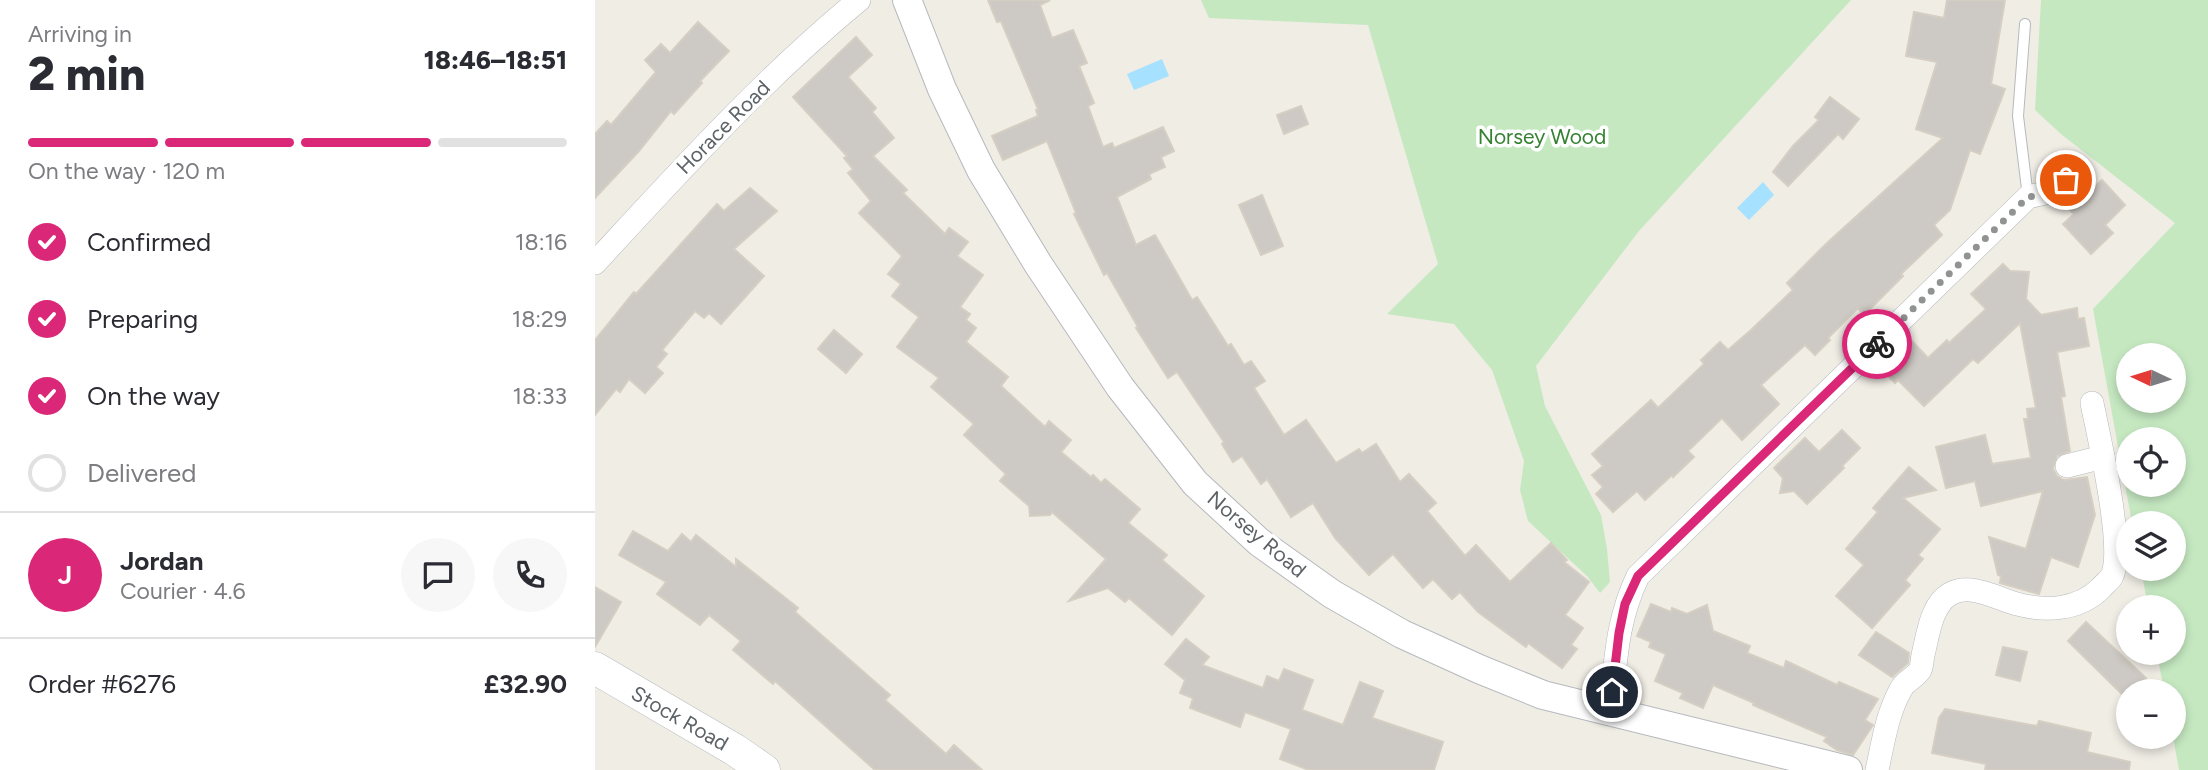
<!DOCTYPE html>
<meta charset="utf-8">
<style>
:root{--surface:#fff;--page:#f7f7f7;--text:#2b2b33;--muted:#7c7c81;--line:#e1e1e2;--accent:#db2777}
body{margin:0;font-family:Figtree,sans-serif;background:var(--page);color:var(--text);height:100vh;display:flex;flex-direction:column;font-size:26px;white-space:nowrap}
*{box-sizing:border-box;margin:0}
p{font-size:23px;color:var(--muted)}
.icon{flex:none;width:38px;height:38px;fill:none;stroke:currentColor;stroke-width:2;stroke-linecap:round;stroke-linejoin:round}
.map{position:relative;flex:1;overflow:hidden}
.drawer{display:flex;flex-direction:column;background:var(--surface);width:595px}
.drawer>*{flex:none}
.needle{width:46px;rotate:274deg}
.tools{position:absolute;left:1521px;top:343px;display:grid;gap:14px}
.tools a{display:grid;place-items:center;width:70px;height:70px;border-radius:50%;background:var(--surface);box-shadow:0 4px 10px #0003;font-size:35px}
.pin{position:absolute;display:grid;place-items:center;width:60px;height:60px;color:#fff;margin:-30px;border:4px solid #fff;border-radius:50%;box-shadow:0 2px 7px #0007}
.courier{position:absolute;display:grid;place-items:center;width:70px;height:70px;margin:-35px;border:5px solid #db2777;border-radius:50%;background:#fff;color:#222;box-shadow:0 2px 9px #0007}
.overview em{font-style:normal;font-weight:800}
.overview div{display:flex;flex-direction:column-reverse}
.overview{display:flex;align-items:center;justify-content:space-between;height:119px;padding:0 28px}
h1{font-size:46px;font-weight:800;line-height:52px}
.bar{display:grid;grid-template-columns:repeat(4,1fr);gap:10px 7px;align-content:center;height:84px;padding:0 28px}
.bar i{height:9px;border-radius:5px;background:var(--line)}
.bar .on{background:var(--accent)}
.bar p{grid-column:span 4}
.line{display:flex;align-items:center;gap:18px;padding:0 28px;border-top:2px solid var(--line)}
.line div{flex:1}
.round{display:grid;place-items:center;flex:none;width:74px;height:74px;border-radius:37px;background:var(--page)}
ol{padding:0 28px;list-style:none}
li{display:flex;align-items:center;gap:21px;height:77px}
li p{margin-inline-start:auto}
li .icon{padding:7px;border-radius:50%;background:var(--accent);color:#fff;stroke-width:4}
li:last-child{color:var(--muted)}
li i{width:38px;height:38px;border:4px solid var(--line);border-radius:50%}
main{display:flex;flex:1;min-height:0}
.map>svg:first-child{display:block}
</style>
<main>
<section class="drawer">
<div class="overview"><div><h1>2 min</h1><p>Arriving in</p></div><em>18:46–18:51</em></div>
<div class="bar"><i class="on"></i><i class="on"></i><i class="on"></i><i></i><p>On the way · 120 m</p></div>
<ol>
<li><svg class="icon" aria-label="check" viewBox="0 0 24 24"><path d="M5 12l5 5 9-10"/></svg>Confirmed<p>18:16</p></li>
<li><svg class="icon" aria-label="check" viewBox="0 0 24 24"><path d="M5 12l5 5 9-10"/></svg>Preparing<p>18:29</p></li>
<li><svg class="icon" aria-label="check" viewBox="0 0 24 24"><path d="M5 12l5 5 9-10"/></svg>On the way<p>18:33</p></li>
<li><i></i>Delivered</li>
</ol>
<div class="line" style="height:126px"><b class="round" style="background:var(--accent);color:#fff">J</b><div><b>Jordan</b><p>Courier · 4.6</p></div><a class="round"><svg class="icon" aria-label="chat" viewBox="0 0 24 24"><path d="M4 5h16v11H9l-5 4z"/></svg></a><a class="round"><svg class="icon" aria-label="phone" viewBox="0 0 24 24"><path d="M5 4h4l2 5-3 2q2 4 5 5l2-3 5 2v4C11 20 4 13 5 4z"/></svg></a></div>
<div class="line" style="height:91px"><div>Order #6276</div><b>£32.90</b></div>
</section>
<div class="map">
<svg width="1613" height="770" viewBox="0 0 1613 770">
<rect width="100%" height="100%" fill="#f0ede5"/>
<g fill="#c5e8c1" fill-rule="evenodd">
<path d="M606 0H1256L1044 231 941 366 950 406 1006 515 1012 549 1015 582 1005 593 992 576 933 521 925 490 929 461 897 370 859 324 792 314 843 264 773 25 614 18Z"/>
<path d="M1446 0H1613V770H1584L1578 737V691H1569L1562 653H1578V607H1553L1546 569H1578V523H1537L1498 309 1580 223 1466 134 1440 110ZM1578 355V401H1533V355ZM1578 439V485H1533V439Z"/>
</g>
<g fill="#a6e1ff">
<path d="M567 59 574 76 539 90 532 74Z"/>
<path d="M1168 182 1179 195 1154 220 1142 208Z"/>
</g>
<g fill="#cdc9c4" stroke="#d5cec3" stroke-width="2">
<path d="M393 0H455L445 5 457 38 478 30 492 63 484 66 499 103 493 106 508 147 517 143 519 148 568 127 579 151 566 157 570 167 554 174 556 179 522 197 541 245 560 235 597 300 602 297 633 346 636 344 649 365 656 361 670 381 659 388 689 435 711 420 741 463 764 449 767 453 781 444 805 482 814 474 841 503 832 511 870 556 881 545 915 582 956 543 972 560 969 562 994 582 970 615 988 628 976 645 982 649 967 668 933 643 931 647 883 612 865 592 857 599 838 579 828 588 798 554 774 575 740 538 718 503 696 517 672 479 666 484 647 456 638 462 627 444 629 442 582 372 573 378 541 328 543 327 512 273 509 275 479 214 481 213 452 141 408 160 397 136 443 116 441 110 443 109 406 21 402 22Z"/>
<path d="M1352 0H1410L1396 84 1410 89 1385 154 1375 150 1355 210 1339 225 1347 235 1306 274 1308 276 1269 315 1263 308 1233 338 1235 340 1220 355 1210 345 1166 385 1184 404 1147 440 1127 418 1093 451 1099 457 1078 477 1077 475 1050 500 1042 491 1018 512 1001 494 1008 487 997 475 1008 466 997 454 1056 400 1063 408 1109 364 1106 360 1125 342 1133 350 1156 330 1198 290 1192 283 1232 243 1348 138 1321 129 1342 62 1311 56 1319 12 1349 18Z"/>
<path d="M103 22 134 51 105 81 107 83 79 114 76 111 44 151 0 198V134L12 121 16 125 61 72 50 60 66 44 75 53Z"/>
<path d="M261 37 277 55 253 77 281 108 277 112 299 138 278 156 312 190 308 193 350 234 354 228 373 242 362 256 388 275 365 307 375 314 371 320 381 328 371 342 413 377 406 386 450 427 454 421 476 440 466 452 496 477 498 475 506 483 510 479 545 509 533 523 572 555 567 560 609 596 577 635 534 598 530 602 513 588 474 601 511 559 457 512 455 515 435 516 434 506 405 481 411 474 369 435 379 424 336 387 344 378 302 347 324 317 297 296 306 284 293 274 307 256 264 213 276 201 253 173 258 169 249 158 252 156 198 97Z"/>
<path d="M1235 97 1264 119 1248 139 1243 134 1193 186 1178 172 1198 146 1224 120 1220 117Z"/>
<path d="M706 106 713 124 689 134 682 115Z"/>
<path d="M1507 180 1530 205 1510 225 1518 233 1496 254 1468 224 1479 214 1475 210Z"/>
<path d="M155 188 182 211 139 249 169 276 126 324 114 313 109 318 100 311 67 350 72 354 61 367 68 373 50 393 34 379 25 392 21 389 0 415V340L39 292 41 294 122 204 129 211Z"/>
<path d="M667 195 688 246 666 255 644 205Z"/>
<path d="M1408 264 1415 271 1434 272 1431 299 1446 315 1482 308 1483 319 1489 318 1494 346 1462 352 1470 396 1466 397 1475 451 1462 456 1458 469 1462 476 1469 480 1492 477 1500 515 1483 567 1456 557 1444 594 1405 583 1406 576 1403 575 1394 537 1431 549 1448 491 1386 506 1380 481 1351 488 1341 447 1390 435 1397 464 1436 458 1429 419H1433L1432 409 1441 408 1425 323 1383 363 1378 359 1329 406 1303 380 1300 383 1285 367 1315 339 1333 358 1352 340 1354 343 1391 309 1376 294Z"/>
<path d="M239 330 267 354 251 373 223 349Z"/>
<path d="M1247 430 1265 448 1247 466 1249 468 1212 504 1199 491 1185 493 1188 478 1179 468 1210 438 1224 452Z"/>
<path d="M1314 467 1341 490 1308 498 1345 529 1323 555 1328 559 1310 580 1315 585 1277 628 1241 596 1269 565 1251 549 1283 512 1278 508Z"/>
<path d="M38 531 73 551 87 534 96 542 101 535 141 567V559L203 608 200 612 295 695 290 700 351 754 359 745 387 770H280L180 681 178 684 138 650 146 641 114 615 105 625 62 594 71 582 24 555Z"/>
<path d="M0 587 26 602 0 647Z"/>
<path d="M1056 604 1076 612 1077 608 1092 614 1112 605 1118 631 1155 646 1152 653 1189 668 1191 661 1242 685 1244 682 1283 699 1270 720 1278 725 1258 755 1242 750 1229 741 1232 737 1158 705 1159 703 1118 685 1108 708 1085 698 1088 693 1060 681 1071 654 1054 647 1056 642 1042 636Z"/>
<path d="M1491 622 1551 678 1538 691H1533L1531 698 1473 641Z"/>
<path d="M1281 632 1314 653 1313 663 1297 677 1264 655Z"/>
<path d="M591 639 614 657 607 665 668 688 672 676 684 681 689 669 718 680 707 710 748 725 765 682 788 691 777 718 848 742 839 770H714L685 759 696 729 650 712 645 727 595 708 598 698 585 693 590 680 570 664Z"/>
<path d="M1408 647 1432 652 1425 681 1401 675Z"/>
<path d="M1350 709 1442 726 1444 721 1496 733 1492 752 1535 762 1534 770H1390L1391 764 1337 753 1344 718Z"/>
</g>
<g fill="none" stroke-linecap="round" stroke-linejoin="round">
<defs>
<path id="service" d="M1430 24 1423 116 1433 197"/>
<g id="minor">
<path d="M0 263C85 171 167 80 264 0"/>
<path d="M1472 466 1508 457"/>
<path d="M1015 712C1021 662 1021 622 1043 576L1433 197 1450 193 1471 180"/>
<path d="M1282 770C1288 743 1292 714 1306 689 1310 681 1320 678 1325 670 1327 667 1327 659 1328 655 1333 635 1336 605 1355 594 1375 582 1403 599 1422 604 1451 612 1484 610 1506 588 1509 584 1515 580 1517 576 1530 548 1504 438 1497 403"/>
</g>
<path id="tertiary" d="M312 0 347 89 386 170 443 264 525 387 600 483 664 542 737 594 807 634 884 669 948 695 1253 770"/>
<path id="secondary" d="M0 668 140 750 169 770"/>
</defs>
<use href="#service" stroke="#b6b9bd" stroke-width="12"/>
<use href="#minor" stroke="#b6b9bd" stroke-width="24"/>
<use href="#tertiary" stroke="#b6b9bd" stroke-width="30"/>
<use href="#secondary" stroke="#b7bbc0" stroke-width="33"/>
<use href="#service" stroke="#fff" stroke-width="10"/>
<use href="#minor" stroke="#fff" stroke-width="23"/>
<use href="#tertiary" stroke="#fff" stroke-width="28"/>
<use href="#secondary" stroke="#fff" stroke-width="32"/>
</g>
<g fill="none" stroke-linecap="round" stroke-linejoin="round">
<path stroke="#909392" stroke-width="7" stroke-dasharray="0 12.6" d="M1282 344 1433 197 1450 194 1471 180"/>
<path stroke="#db2777" stroke-width="9" d="M1017 692 1024 633 1030 604 1043 576 1282 344"/>
</g>
<g text-anchor="middle" dominant-baseline="central" stroke-width="7" stroke-linejoin="round" paint-order="stroke">
<g font-size="21" fill="#5d6266" stroke="#fff">
<text transform="translate(128 127) rotate(-45)">Horace Road</text>
<text transform="translate(662 534) rotate(40)">Norsey Road</text>
<text transform="translate(85 718) rotate(30)">Stock Road</text>
</g>
<g font-size="21" fill="#348230" stroke="#fff">
<text x="947" y="136">Norsey Wood</text>
</g>
</g>
</svg>
<div class="tools">
<a><svg class="needle" viewBox="-14 -14 28 28"><path d="M0-13l5 13h-10z" fill="#e53935"/><path d="M0 13l5-13h-10z" fill="#7c7c81"/></svg></a>
<a><svg class="icon" aria-label="locate" viewBox="0 0 24 24"><circle cx="12" cy="12" r="6"/><path d="M12 2v4M12 18v4M2 12h4M18 12h4"/></svg></a>
<a><svg class="icon" aria-label="layers" viewBox="0 0 24 24"><path d="M12 4l9 5-9 5-9-5zM3 14l9 5 9-5"/></svg></a>
<a>+</a>
<a>−</a>
</div>
<div class="pin" style="left:1471px;top:180px;background:#ea580c"><svg class="icon" aria-label="bag" viewBox="0 0 24 24"><path d="M5 8h14l-1 12H6zM9 8a3 3 0 0 1 6 0"/></svg></div>
<div class="pin" style="left:1017px;top:692px;background:#1f2937"><svg class="icon" aria-label="home" viewBox="0 0 24 24"><path d="M3 11l9-7 9 7M6 9v11h12V9"/></svg></div>
<div class="courier" style="left:1282px;top:344px"><svg class="icon" aria-label="bike" viewBox="0 0 24 24"><circle cx="6" cy="16" r="4"/><circle cx="18" cy="16" r="4"/><path d="M6 16l4-8h5l3 8M10 8l3 8H6M13 5h3"/></svg></div>
</div>
</main>
